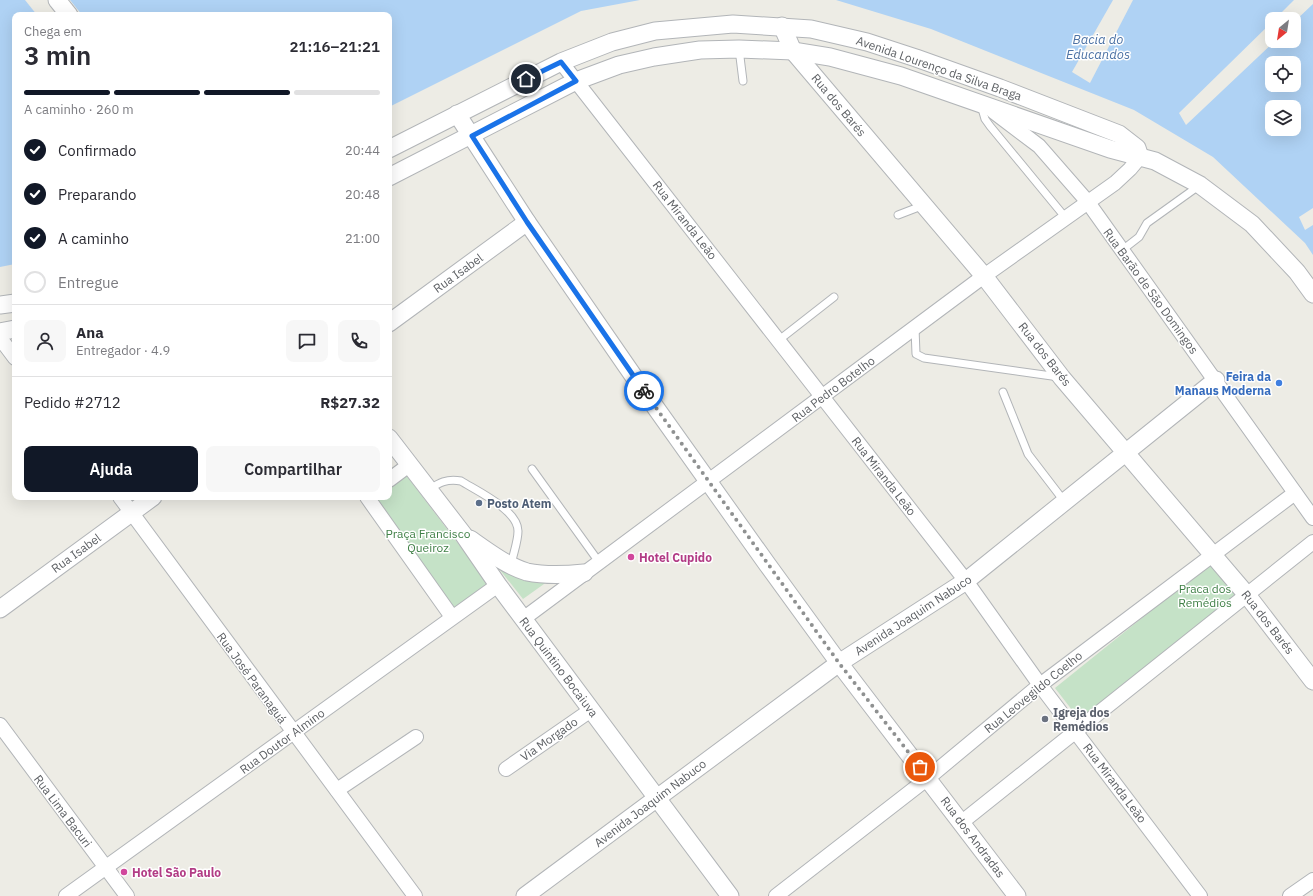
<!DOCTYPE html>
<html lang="pt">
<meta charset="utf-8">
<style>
:root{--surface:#fff;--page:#f7f7f7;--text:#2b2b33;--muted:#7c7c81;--line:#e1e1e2;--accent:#111827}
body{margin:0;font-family:"IBM Plex Sans",sans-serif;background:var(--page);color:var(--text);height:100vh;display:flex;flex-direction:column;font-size:15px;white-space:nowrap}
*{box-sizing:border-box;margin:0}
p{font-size:13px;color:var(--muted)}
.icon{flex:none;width:22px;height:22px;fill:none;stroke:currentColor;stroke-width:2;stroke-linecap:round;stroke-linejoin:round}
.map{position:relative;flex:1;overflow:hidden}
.details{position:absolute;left:12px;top:12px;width:380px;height:488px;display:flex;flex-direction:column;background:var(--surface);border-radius:8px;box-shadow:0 4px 16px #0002}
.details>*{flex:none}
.needle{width:26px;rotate:210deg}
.controls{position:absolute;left:1265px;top:12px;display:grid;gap:8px}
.controls a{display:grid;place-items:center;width:36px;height:36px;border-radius:8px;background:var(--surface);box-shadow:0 4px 16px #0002;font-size:20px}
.pin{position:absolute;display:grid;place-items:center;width:34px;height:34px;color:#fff;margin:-17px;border:2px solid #fff;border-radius:50%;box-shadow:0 1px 4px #0007}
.courier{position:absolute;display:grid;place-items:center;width:40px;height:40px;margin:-20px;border:3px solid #1a73e8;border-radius:50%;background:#fff;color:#222;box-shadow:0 1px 5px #0007}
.summary em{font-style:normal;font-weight:600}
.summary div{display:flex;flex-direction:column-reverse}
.summary{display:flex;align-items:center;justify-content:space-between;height:68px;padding:0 12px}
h1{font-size:26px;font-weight:600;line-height:30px}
.bar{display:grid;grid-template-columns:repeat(4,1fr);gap:6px 4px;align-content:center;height:48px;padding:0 12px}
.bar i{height:5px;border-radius:3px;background:var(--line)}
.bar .active{background:var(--accent)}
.bar p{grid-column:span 4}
.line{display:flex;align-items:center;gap:10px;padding:0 12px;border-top:1px solid var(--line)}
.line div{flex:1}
.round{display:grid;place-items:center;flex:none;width:42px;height:42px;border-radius:8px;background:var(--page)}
ol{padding:0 12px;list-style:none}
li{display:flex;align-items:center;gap:12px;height:44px}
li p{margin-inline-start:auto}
li .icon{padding:4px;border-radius:50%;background:var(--accent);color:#fff;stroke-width:4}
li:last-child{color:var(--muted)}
li i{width:22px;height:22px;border:2px solid var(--line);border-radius:50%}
.action{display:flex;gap:8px;margin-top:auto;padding:8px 12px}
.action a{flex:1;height:46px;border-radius:8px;background:var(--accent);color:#fff;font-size:16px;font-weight:600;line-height:46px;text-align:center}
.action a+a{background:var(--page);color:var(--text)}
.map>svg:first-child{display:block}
</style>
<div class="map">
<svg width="1313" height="896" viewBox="0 0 1313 896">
<rect width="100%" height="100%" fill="#edece5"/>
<g fill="#c5e2c7">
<path d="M403 471 488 583 452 610 368 497H389V481Z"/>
<path d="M1209 564 1237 596 1079 719 1055 688Z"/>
<path d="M496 565 551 579 523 599Z"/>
</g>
<g fill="#afd2f4" fill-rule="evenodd">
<path d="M0 0H640L581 11 389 107V15H15V264L0 267Z"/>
<path d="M836 0H1313V255L1305 243 1213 157 1134 110 931 29ZM1272 19H1294V41H1272ZM1272 63H1294V85H1272ZM1272 107H1294V129H1272Z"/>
</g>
<g fill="#edece5">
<path d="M25 0H70L82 15H37Z"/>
<path d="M1113 0H1133L1090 83 1072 72Z"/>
<path d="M1294 0H1313V4L1294 22V19H1275Z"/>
<path d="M1272 22V41H1275L1186 125 1179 113Z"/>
<path d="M1313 208V225L1305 230 1299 217Z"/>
</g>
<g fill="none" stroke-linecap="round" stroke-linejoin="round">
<defs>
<g id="service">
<path d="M739 49 743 81"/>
<path d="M981 105 985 119 990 126 1065 217"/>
<path d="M898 215 924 205"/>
<path d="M1121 251 1139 237 1147 223 1200 185"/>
<path d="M915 328 916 354 924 358 1059 377"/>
<path d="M779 340 834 297"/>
<path d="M1003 392 1028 454 1064 501"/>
<path d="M532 469 599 562"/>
<path d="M428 490C439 483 447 478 461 481 477 491 518 510 518 531 518 542 513 554 511 565"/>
</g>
<g id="minor">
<path d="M561 62 966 581 1040 685 1200 896"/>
<path d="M994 112 1039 146 1087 201 1313 518"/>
<path d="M0 338 15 358"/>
<path d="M389 480 409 465"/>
<path d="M120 497 415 896"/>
<path d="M367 497 452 617"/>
<path d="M523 619 984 276 1115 183 1130 169 1140 157"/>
<path d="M0 725 127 896"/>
<path d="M506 769 591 710"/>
<path d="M337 790 416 737"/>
<path d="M962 822 1313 542"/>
<path d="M66 896 498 585"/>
<path d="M776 896 928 778 1040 685 1295 493"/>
<path d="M1290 896 1313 880"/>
</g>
<g id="tertiary">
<path d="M57 0 69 15"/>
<path d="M782 26 793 51 984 276 1062 378 1247 595 1313 681"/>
<path d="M457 114 527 222 641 387 767 564 839 663 1017 896"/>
<path d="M389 149 561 62 612 42 655 31 733 24 811 29 867 42 916 58 1000 88 1119 134 1137 148 1140 157"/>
<path d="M389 177 576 81 619 65 654 57 700 50 739 49 793 51 830 57 901 76 1110 149 1155 161 1200 185 1252 224 1297 272 1313 294"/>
<path d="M0 305 15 303"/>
<path d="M389 323 527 222"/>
<path d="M0 332 15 329"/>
<path d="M389 438 463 534 498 585 730 896"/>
<path d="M470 539C487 551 507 566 527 572 546 576 565 575 584 573"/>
<path d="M0 609 153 497"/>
<path d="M525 896 839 663 966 581 1216 380"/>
</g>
</defs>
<use href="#service" stroke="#b2b5b8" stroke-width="9"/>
<use href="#minor" stroke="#b2b5b8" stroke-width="16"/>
<use href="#tertiary" stroke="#b2b5b8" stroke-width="19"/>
<use href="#service" stroke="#fff" stroke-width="7"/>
<use href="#minor" stroke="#fff" stroke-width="14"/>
<use href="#tertiary" stroke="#fff" stroke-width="17"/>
</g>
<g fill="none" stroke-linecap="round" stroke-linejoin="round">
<path stroke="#8f9191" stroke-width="4" stroke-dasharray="0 7.2" d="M644 391 839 663 920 767"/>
<path stroke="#1a73e8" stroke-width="5" d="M526 79 561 62 576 81 472 136 527 222 644 391"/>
</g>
<circle fill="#3f7fe0" stroke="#fff" stroke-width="1.5" cx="1279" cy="383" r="4"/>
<circle fill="#5c6f8a" stroke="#fff" stroke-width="1.5" cx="479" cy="503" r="4"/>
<g fill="#d1479c" stroke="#fff" stroke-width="1.5">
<circle cx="631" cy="557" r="4"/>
<circle cx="124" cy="872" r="4"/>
</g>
<circle fill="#6b7280" stroke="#fff" stroke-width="1.5" cx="1045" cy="719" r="4"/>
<g text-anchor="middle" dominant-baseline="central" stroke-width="3" stroke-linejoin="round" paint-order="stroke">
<g font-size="12" fill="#5d6064" stroke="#fff">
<text transform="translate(939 68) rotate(19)">Avenida Lourenço da Silva Braga</text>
<text transform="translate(839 105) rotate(50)">Rua dos Barés</text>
<text transform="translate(685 220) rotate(52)">Rua Miranda Leão</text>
<text transform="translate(458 273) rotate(-36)">Rua Isabel</text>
<text transform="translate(1151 291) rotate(54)">Rua Barão de São Domingos</text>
<text transform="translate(1045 354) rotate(52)">Rua dos Barés</text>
<text transform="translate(833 389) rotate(-37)">Rua Pedro Botelho</text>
<text transform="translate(884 476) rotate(52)">Rua Miranda Leão</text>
<text transform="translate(76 553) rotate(-36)">Rua Isabel</text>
<text transform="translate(913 615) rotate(-33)">Avenida Joaquim Nabuco</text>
<text transform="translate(1268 622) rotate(52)">Rua dos Barés</text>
<text transform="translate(559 667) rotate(53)">Rua Quintino Bocaiuva</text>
<text transform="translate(252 678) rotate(54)">Rua José Paranaguá</text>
<text transform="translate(1033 692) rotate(-39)">Rua Leovegildo Coelho</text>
<text transform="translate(549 739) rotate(-35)">Via Morgado</text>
<text transform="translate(282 741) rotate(-36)">Rua Doutor Almino</text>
<text transform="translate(1115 783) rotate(53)">Rua Miranda Leão</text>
<text transform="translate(650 803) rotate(-37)">Avenida Joaquim Nabuco</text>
<text transform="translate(63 811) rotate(53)">Rua Lima Bacuri</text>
<text transform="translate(973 837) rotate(53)">Rua dos Andradas</text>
</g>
<g font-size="12" font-weight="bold" fill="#366cbe" stroke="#fff" text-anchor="end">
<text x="1271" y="376">Feira da<tspan x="1271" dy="14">Manaus Moderna</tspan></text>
</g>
<g font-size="12" font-weight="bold" fill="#4e5e75" stroke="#fff" text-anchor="start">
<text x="487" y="503">Posto Atem</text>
</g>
<g font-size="12" fill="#408047" stroke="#fff">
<text x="428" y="533">Praça Francisco<tspan x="428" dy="14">Queiroz</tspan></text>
<text x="1205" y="588">Praca dos<tspan x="1205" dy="14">Remédios</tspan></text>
</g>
<g font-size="12" font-weight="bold" fill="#b23c85" stroke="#fff" text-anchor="start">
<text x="639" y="557">Hotel Cupido</text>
<text x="132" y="872">Hotel São Paulo</text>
</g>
<g font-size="12" font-weight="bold" fill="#5b616d" stroke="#fff" text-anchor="start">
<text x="1053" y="712">Igreja dos<tspan x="1053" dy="14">Remédios</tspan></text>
</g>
<g font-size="13" font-style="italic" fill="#4d73a5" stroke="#fff">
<text x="1098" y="39">Bacia do<tspan x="1098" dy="15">Educandos</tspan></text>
</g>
</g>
</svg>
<div class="controls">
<a><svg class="needle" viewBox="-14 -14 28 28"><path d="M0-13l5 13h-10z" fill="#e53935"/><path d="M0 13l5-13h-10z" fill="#7c7c81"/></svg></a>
<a><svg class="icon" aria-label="locate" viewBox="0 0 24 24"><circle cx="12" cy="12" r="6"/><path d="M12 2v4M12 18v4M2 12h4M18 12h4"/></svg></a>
<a><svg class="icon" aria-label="layers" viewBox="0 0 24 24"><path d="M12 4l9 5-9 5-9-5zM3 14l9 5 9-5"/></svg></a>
</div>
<div class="pin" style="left:920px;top:767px;background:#ea580c"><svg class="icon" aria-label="bag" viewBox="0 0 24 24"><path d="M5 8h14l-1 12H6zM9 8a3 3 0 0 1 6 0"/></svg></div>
<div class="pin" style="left:526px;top:79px;background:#1f2937"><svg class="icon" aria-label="home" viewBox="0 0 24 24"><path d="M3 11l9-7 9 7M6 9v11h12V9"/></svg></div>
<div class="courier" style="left:644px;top:391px"><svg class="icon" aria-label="bike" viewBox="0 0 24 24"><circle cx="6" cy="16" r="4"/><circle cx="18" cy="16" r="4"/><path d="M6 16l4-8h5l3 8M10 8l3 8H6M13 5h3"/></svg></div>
<section class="details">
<div class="summary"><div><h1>3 min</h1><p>Chega em</p></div><em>21:16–21:21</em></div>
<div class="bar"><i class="active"></i><i class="active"></i><i class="active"></i><i></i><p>A caminho · 260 m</p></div>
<ol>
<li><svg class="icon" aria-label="check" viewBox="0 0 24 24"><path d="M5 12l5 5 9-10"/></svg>Confirmado<p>20:44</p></li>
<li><svg class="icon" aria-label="check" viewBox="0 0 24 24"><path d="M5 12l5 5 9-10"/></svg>Preparando<p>20:48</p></li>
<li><svg class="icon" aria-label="check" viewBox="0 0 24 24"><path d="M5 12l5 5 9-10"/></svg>A caminho<p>21:00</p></li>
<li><i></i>Entregue</li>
</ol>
<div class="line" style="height:72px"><a class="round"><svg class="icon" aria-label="person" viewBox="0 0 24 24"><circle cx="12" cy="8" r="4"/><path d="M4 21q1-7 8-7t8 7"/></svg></a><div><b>Ana</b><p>Entregador · 4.9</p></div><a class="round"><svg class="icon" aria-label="chat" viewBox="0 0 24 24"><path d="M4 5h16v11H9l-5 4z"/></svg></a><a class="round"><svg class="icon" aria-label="phone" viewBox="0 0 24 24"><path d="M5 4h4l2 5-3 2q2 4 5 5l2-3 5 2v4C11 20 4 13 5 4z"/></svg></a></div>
<div class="line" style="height:52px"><div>Pedido #2712</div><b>R$27.32</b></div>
<div class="action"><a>Ajuda</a><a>Compartilhar</a></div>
</section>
</div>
